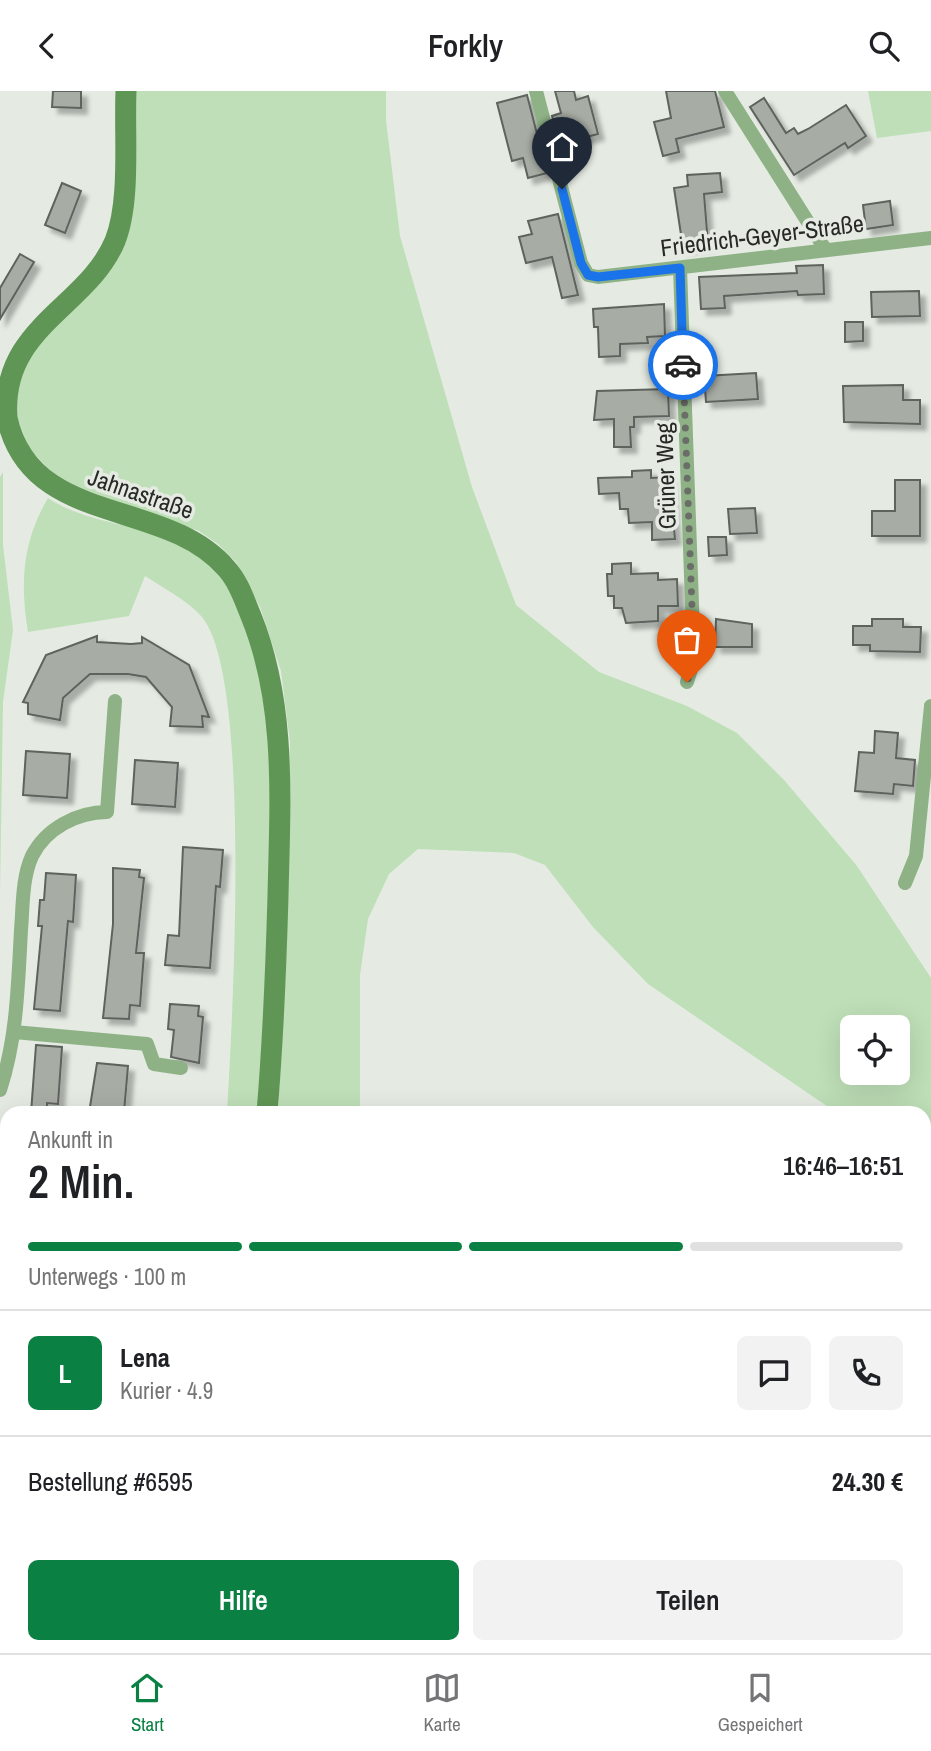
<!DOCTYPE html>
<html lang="de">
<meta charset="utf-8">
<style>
:root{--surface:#fff;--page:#f2f2f2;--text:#202124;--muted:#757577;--line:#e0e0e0;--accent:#0b8043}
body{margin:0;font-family:"Archivo Narrow",sans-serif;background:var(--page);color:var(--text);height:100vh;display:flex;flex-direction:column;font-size:26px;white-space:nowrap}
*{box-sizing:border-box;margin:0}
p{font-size:23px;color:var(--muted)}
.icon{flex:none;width:38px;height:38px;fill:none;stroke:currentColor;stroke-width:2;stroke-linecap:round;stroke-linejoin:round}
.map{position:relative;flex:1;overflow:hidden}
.side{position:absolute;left:0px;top:1015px;width:931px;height:548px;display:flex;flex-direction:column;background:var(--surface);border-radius:21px 21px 0 0;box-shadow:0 7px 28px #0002}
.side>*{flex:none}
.controls{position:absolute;left:840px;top:924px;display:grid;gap:14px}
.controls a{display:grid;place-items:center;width:70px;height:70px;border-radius:10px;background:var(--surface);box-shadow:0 7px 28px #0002;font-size:35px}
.pin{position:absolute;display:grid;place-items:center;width:60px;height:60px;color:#fff;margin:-72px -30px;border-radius:50% 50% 50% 0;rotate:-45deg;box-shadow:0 0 7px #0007}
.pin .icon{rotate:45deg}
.courier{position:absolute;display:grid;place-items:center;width:70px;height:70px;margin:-35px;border:5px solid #1a73e8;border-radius:50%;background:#fff;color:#222;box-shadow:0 2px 9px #0007}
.overview em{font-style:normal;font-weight:600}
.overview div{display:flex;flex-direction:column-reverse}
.overview{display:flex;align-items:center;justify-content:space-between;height:119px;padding:0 28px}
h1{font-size:46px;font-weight:600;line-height:52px}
.bar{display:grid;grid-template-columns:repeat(4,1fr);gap:10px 7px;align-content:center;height:84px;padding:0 28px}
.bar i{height:9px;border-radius:5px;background:var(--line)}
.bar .on{background:var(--accent)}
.bar p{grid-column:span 4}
.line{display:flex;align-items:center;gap:18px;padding:0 28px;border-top:2px solid var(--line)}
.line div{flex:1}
.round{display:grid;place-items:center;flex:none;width:74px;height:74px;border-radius:10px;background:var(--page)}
.action{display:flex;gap:14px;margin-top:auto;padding:14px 28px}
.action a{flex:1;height:80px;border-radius:10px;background:var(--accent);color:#fff;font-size:28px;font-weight:600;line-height:80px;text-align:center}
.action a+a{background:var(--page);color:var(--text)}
header{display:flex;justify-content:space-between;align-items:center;height:91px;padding:0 28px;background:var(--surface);font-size:32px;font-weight:600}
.menu{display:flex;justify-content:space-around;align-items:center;height:98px;border-top:2px solid var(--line);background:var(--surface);font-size:19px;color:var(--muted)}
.menu a{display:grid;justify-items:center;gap:4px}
.menu .on{color:var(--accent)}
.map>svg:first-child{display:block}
</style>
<header><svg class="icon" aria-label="back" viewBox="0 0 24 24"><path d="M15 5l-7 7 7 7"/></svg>Forkly<svg class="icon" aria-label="search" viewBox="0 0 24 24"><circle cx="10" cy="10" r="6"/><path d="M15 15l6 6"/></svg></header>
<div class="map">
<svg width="931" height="1562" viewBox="0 0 931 1562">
<defs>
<filter id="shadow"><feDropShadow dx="6" dy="6" stdDeviation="2" flood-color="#0004"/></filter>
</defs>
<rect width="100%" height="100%" fill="#e5ebe3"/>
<g fill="#bedfb7" fill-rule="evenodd">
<path d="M135 0H386V29L400 145 472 396 516 514 599 581 687 615 737 642 784 689 857 775 931 887V1127L924 1101V1022H837L648 893 593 836 545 774 514 762 418 758 389 783 368 828 360 884V1022H278L286 871 290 651 281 580 260 516 236 471 218 453 199 440 107 410 56 386 29 357 15 321 16 302 32 256 109 177ZM852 936H898V982H852Z"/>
<path d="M868 0H931V40L877 47Z"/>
<path d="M3 381V454L13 539 3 611 0 804V386Z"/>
<path d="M48 407C96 439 160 430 204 469 280 536 271 701 269 794 267 870 263 946 258 1022H227C232 935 253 582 201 525 187 509 163 497 145 485L129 525 28 541C20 493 22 451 48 407Z"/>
<path d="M0 1224 7 1229V1313L0 1304Z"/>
<path d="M85 1556H154V1562H87Z"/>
</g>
<g fill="#a7ada5" stroke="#5e635d" stroke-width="2" filter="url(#shadow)">
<path d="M53 0H81V17L52 16Z"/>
<path d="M555 0H574L576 9 588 5 598 43 571 50 567 37 556 40 552 25 561 22Z"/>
<path d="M666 0H715L724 36 676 48 679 61 663 65 654 31 671 27Z"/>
<path d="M527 4 547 82 528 87 523 67 512 70 497 12Z"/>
<path d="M764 7 786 42 794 37 798 43 808 38 846 14 866 45 848 57 845 52 794 84 750 16Z"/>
<path d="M720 82 722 101 704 103 708 153 683 157 674 97 688 95 687 84Z"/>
<path d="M62 92 81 100 65 142 45 134Z"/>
<path d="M890 110 893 134 866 138 863 114Z"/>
<path d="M558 123 578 204 562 207 552 166 526 172 519 146 532 143 528 130Z"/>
<path d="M20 163 34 171 0 228V197Z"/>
<path d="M823 174 824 203 798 204 797 200 724 205 725 217 701 218 699 186 797 182 796 175Z"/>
<path d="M919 200 920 225 872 226 871 201Z"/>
<path d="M664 213 665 245 647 246 648 252 620 253V265L599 266 598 236H594L593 218Z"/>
<path d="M845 231H863V250L845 251Z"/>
<path d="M756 282 758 308 706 311 704 285Z"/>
<path d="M903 294V309H920V333L844 331 843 295Z"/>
<path d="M668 298 669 325 634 326V336H630L631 356H614V328L594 329 597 300Z"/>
<path d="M651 379V387L669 386 675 448 652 449V431L629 432 628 418H620L619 402 599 403 598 387 632 386V380Z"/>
<path d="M895 389H920V445H872V420H895Z"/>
<path d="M755 417 757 442 730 443 728 418Z"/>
<path d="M708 446H726L727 464 709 465Z"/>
<path d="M631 472V483L658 482V489L677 488 678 515H658V530L626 532 622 517H614V505H608L607 483H612V473Z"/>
<path d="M716 528 752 533V556H715Z"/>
<path d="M872 528H903V536H921L920 561 870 560V554H853V535H872Z"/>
<path d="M97 545V551L131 553 142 552V546L189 574 209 626 202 625 203 636 170 635 172 616 146 586 128 583H90L63 607 60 629 28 623V612L23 611 46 564Z"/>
<path d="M875 640 898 642 896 667 915 669 913 695 894 693 893 703 855 700 859 661 874 662Z"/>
<path d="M26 660 70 663 67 707 23 704Z"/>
<path d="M135 669 178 672 175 716 132 713Z"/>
<path d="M183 756 223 759 220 796 216 795 210 877 165 874 168 844 179 845Z"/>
<path d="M113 777 140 779 139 786 144 787 136 862H144L140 915 130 914 129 928 103 927 113 833Z"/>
<path d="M46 782 76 784 73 831 68 830 60 920 34 918 42 835H38L40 809H44Z"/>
<path d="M170 913 199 915 198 925 203 926 199 972 171 966 174 939 168 938Z"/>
<path d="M36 954 62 956 58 1013 47 1012V1022H31Z"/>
<path d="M97 972 128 975 124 1021 89 1022Z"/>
</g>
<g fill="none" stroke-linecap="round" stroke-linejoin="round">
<g stroke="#8eb286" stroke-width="14">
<path d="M536 0 581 172 588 184 598 186 931 147"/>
<path d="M725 0 825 158"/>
<path d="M680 177 694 569 687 591"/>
<path d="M905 792 916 765 931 615"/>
<path d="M14 941 147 953 154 973 181 977"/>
<path d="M0 999C17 947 18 894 21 839 23 815 22 787 32 765 46 737 78 721 107 721L115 610"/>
<path d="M0 1210 7 1216"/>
</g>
<g stroke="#609655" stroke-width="21">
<path d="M126 0C124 44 131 110 115 150 87 217 0 236 7 327 31 437 165 406 226 477 238 490 244 508 251 525 287 614 280 710 278 805 276 877 273 950 267 1022"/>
<path d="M183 1556 184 1562"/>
</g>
</g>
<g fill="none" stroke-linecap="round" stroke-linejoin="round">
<path stroke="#6a6d68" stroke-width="7" stroke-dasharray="0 12.6" d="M683 274 694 569 687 591"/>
<path stroke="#1a73e8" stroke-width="9" d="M562 98 581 172 588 184 598 186 680 177 683 274"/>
</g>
<g text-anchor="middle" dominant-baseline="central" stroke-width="7" stroke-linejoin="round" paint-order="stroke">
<g font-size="24" fill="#272926" stroke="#e5ebe3">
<text transform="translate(762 144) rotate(-7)">Friedrich-Geyer-Straße</text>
<text transform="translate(665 385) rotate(-92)">Grüner Weg</text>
<text transform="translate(141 402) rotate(19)">Jahnastraße</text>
</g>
</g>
</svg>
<div class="controls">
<a><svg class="icon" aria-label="locate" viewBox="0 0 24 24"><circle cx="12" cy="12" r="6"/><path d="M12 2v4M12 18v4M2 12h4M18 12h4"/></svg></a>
</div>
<div class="pin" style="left:687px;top:591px;background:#ea580c"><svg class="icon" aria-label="bag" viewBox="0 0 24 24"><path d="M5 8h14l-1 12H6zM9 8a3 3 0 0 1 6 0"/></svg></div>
<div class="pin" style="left:562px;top:98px;background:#1f2937"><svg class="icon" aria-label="home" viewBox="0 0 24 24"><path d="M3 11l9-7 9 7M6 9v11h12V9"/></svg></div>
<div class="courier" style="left:683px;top:274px"><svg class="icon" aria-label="car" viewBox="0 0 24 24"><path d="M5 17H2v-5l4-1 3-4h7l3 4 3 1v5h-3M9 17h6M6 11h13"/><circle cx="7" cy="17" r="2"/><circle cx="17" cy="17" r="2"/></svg></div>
<section class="side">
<div class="overview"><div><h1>2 Min.</h1><p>Ankunft in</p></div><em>16:46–16:51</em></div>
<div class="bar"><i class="on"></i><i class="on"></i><i class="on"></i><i></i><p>Unterwegs · 100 m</p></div>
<div class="line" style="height:126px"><b class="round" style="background:var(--accent);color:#fff">L</b><div><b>Lena</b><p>Kurier · 4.9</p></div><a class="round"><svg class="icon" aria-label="chat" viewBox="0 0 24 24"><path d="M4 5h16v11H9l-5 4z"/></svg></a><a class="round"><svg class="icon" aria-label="phone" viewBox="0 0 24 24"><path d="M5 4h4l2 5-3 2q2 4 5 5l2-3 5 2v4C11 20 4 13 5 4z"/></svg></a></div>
<div class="line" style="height:91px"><div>Bestellung #6595</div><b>24.30 €</b></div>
<div class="action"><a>Hilfe</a><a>Teilen</a></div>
</section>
</div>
<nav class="menu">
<a class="on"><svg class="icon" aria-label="home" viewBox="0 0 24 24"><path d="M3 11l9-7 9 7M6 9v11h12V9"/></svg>Start</a>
<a><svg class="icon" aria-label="map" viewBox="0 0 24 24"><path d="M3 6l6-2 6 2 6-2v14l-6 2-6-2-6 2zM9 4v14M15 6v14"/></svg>Karte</a>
<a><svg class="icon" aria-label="saved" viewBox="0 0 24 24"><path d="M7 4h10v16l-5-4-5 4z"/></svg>Gespeichert</a>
</nav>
